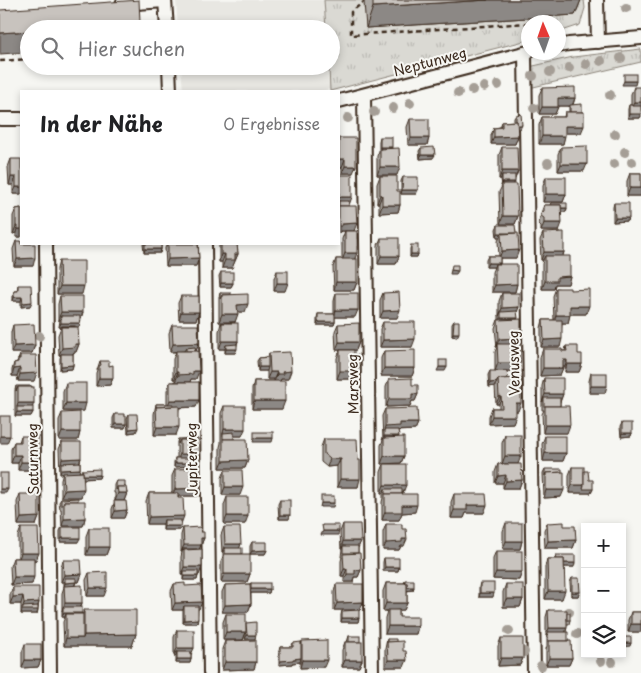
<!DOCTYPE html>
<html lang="de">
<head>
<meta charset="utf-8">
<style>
  :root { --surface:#fff; --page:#f2f2f2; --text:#202124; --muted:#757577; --line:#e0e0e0 }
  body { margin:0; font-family:"Playpen Sans",sans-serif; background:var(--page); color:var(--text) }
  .controls { position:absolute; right:15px; bottom:15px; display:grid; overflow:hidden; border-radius:0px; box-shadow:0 2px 8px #0003 }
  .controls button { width:45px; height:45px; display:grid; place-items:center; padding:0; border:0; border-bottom:1px solid var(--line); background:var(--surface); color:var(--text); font:25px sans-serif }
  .compass { position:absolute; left:521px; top:15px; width:45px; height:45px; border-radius:50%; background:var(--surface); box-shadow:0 2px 8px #0003; rotate:358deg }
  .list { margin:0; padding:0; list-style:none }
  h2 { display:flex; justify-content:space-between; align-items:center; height:65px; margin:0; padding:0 20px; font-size:21px }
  h2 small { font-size:16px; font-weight:400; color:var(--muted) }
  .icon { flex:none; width:28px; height:28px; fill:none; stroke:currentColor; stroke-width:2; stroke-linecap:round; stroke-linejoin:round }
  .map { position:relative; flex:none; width:641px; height:673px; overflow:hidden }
  .search { position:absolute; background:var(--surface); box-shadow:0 2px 8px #0003; left:20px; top:20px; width:320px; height:55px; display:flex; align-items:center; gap:12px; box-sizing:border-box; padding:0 18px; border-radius:28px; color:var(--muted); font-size:19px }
  .panel { position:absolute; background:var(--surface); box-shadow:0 2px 8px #0003; left:20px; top:90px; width:320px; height:155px; border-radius:0px }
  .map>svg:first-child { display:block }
  .built { fill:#e8e7e2 }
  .grass { fill:url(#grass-tufts); stroke:#8a8278 }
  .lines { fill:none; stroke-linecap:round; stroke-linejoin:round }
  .minor-casing { stroke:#3b2a1e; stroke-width:16 }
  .path { stroke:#3b2a1e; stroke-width:2.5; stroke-dasharray:5 4; stroke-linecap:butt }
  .minor { stroke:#f6f6f2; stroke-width:12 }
  .tree { fill:#a59e96 }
  .wall { fill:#aca8a3; stroke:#3b2a1e }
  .shaded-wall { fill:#8c8885; stroke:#3b2a1e }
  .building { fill:#c8c3be; stroke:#3b2a1e }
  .labels { text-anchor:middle; stroke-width:4; stroke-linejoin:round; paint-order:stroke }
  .street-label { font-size:14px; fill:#3b2a1e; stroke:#f6f6f2 }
</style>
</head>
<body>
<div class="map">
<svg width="641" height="673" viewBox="0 0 641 673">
  <defs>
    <pattern id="grass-tufts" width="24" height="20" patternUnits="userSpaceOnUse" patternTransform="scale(1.25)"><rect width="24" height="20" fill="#dad9d3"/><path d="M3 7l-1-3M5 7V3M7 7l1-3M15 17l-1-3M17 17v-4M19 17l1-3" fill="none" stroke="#bcbab5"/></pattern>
  </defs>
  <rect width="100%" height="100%" fill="#f6f6f2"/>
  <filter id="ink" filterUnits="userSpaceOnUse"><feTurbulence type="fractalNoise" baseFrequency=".02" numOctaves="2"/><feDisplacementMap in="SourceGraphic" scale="10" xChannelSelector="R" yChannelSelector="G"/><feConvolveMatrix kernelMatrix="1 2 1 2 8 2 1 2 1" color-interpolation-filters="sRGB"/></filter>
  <g filter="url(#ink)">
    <g class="built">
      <polygon points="176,0 324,0 326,29 178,29"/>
      <polygon points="181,66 329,66 330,89 322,91 183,91"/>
    </g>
    <g class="grass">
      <polygon points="324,0 584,0 585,8 580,25 559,32 558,22 528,22 528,40 330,91 329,66 331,66 331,29 326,29"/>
      <polygon points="641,49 641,62 529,88 529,67 573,57"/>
    </g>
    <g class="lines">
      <defs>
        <g id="minor">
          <polyline points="165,0 167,29"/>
          <polyline points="597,0 598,42"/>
          <polyline points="122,4 165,1"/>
          <polyline points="558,46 569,44 641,38"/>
          <polyline points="525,53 534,673"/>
          <polyline points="169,66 170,91"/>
          <polyline points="364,95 372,673"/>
          <polyline points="339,101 528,52"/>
          <polyline points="0,119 21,119"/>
          <polyline points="46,244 50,673"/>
          <polyline points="205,244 210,673"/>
        </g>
      </defs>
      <use href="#minor" class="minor-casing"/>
      <g class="path">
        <polyline points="366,0 351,12 351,35 528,23"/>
        <polyline points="531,22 555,21 555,22"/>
        <polyline points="0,61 29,59"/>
      </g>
      <use href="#minor" class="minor"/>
    </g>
    <g class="tree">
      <circle cx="626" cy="8" r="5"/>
      <circle cx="621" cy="58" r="5"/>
      <circle cx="601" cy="61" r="5"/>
      <circle cx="586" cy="64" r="5"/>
      <circle cx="569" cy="68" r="5"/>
      <circle cx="550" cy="72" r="5"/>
      <circle cx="533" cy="76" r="5"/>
      <circle cx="498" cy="85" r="5"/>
      <circle cx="484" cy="87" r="5"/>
      <circle cx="472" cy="90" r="5"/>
      <circle cx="458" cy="93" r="5"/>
      <circle cx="610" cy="95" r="5"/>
      <circle cx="410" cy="103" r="5"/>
      <circle cx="393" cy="108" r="5"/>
      <circle cx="534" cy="108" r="5"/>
      <circle cx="374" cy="112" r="5"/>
      <circle cx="348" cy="118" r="5"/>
      <circle cx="615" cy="134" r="5"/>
      <circle cx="625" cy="152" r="5"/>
      <circle cx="632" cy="162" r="5"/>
      <circle cx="548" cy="163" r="5"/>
      <circle cx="614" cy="164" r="5"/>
      <circle cx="39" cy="336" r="5"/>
      <circle cx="569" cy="612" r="5"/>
      <circle cx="509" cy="631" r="5"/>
      <circle cx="577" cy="634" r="5"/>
      <circle cx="524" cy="652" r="5"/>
      <circle cx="601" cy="661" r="5"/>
      <circle cx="612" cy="662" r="5"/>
      <circle cx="541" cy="666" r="5"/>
    </g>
    <g class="wall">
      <polygon points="365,0 581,0 575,15 366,28 364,2"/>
      <polygon points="634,87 640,117 640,118 628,118 628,109 629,105 631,105 631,94"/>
      <polygon points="542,88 575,98 573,105 581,133 565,133 563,144 539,144 539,125 542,117 564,117 565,112 569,112 569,106 558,106 555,114 539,114 539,95"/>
      <polygon points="516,115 520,129 517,129 518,136 515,144 491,144 491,135 494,128 500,127 502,122 514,121 514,118"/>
      <polygon points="410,119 429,138 427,145 408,145 407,127"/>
      <polygon points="380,137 391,148 397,175 377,175 377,156 379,151 379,141"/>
      <polygon points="339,138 353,173 342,173 342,167 339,167"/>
      <polygon points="502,147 518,171 515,179 514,184 518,216 515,224 500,224 499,192 502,186 501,179 499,179 499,155"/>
      <polygon points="561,147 584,171 558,171 558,154"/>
      <polygon points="421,148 433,158 420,159 419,151"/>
      <polygon points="11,159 21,194 13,194 13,185 9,185 8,167"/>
      <polygon points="630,173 641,173 641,196 627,196 627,181"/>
      <polygon points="380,176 397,191 400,205 398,212 379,213 379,203 377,203 377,184"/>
      <polygon points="403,177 416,194 401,194 401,181"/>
      <polygon points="546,177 566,194 563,202 543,202 543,185"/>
      <polygon points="551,203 567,208 566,212 561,212 559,231 541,231 541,226 539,224 541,213 544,205 550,205"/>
      <polygon points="614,203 629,218 628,221 613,222 613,207"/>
      <polygon points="349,205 354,231 355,259 357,282 354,290 334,290 333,267 336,259 342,259 342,239 345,231 340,231 340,233"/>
      <polygon points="21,208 21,237 16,237 16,233 13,234 13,216 16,209"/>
      <polygon points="498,225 516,258 500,258 500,264 517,284 515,292 492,292 492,272 494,267 486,267 486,260 488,256 499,256 498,241 500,237 497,237 496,229"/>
      <polygon points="543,233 564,252 563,256 570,276 568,284 555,284 554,289 542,289 542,264 543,260 541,260 540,240"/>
      <polygon points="381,238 399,256 396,264 378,264 378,245"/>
      <polygon points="16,241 33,266 14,266 13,249"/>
      <polygon points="143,244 161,244 161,249 160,253 144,253"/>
      <polygon points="167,244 168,244 196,266 166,266 165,248"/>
      <polygon points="219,244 237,244 238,254 232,268 222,268 222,262 219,262"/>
      <polygon points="411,245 418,254 417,257 410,257 410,249"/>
      <polygon points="59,261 82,294 57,294 57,269"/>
      <polygon points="277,271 285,291 274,291 274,278"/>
      <polygon points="221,272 233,283 231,287 220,287 219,276"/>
      <polygon points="18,285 30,306 21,307 21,301 13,301 13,295 14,291 17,291"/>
      <polygon points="556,288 570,290 586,314 570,314 568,323 562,323 560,347 541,347 541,328 543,320 554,320 553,296"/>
      <polygon points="220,293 231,295 245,312 238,312 235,322 219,322 219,297"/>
      <polygon points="336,293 355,317 335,317 335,322 334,325 317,325 317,318 318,314 334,314 334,301"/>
      <polygon points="383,293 397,318 380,318 380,300"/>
      <polygon points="502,293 519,307 517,311 517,319 520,363 517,371 495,371 495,352 497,347 495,328 498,320 499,320 499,301"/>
      <polygon points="60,296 83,312 79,327 75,327 79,344 76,352 74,352 73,354 73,365 72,369 60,370 60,358 61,355 59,355 58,335 61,327 59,327 60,320 58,320 58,304"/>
      <polygon points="181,296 199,312 196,320 179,320 178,303"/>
      <polygon points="454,321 457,337 452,336 452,324"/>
      <polygon points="383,322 412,347 380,347 380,329"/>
      <polygon points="221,323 238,341 235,353 225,353 225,349 219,349 219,331"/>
      <polygon points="338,324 359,342 356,350 336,350 335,331"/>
      <polygon points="13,325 35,345 32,353 11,353 11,332"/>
      <polygon points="172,325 199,343 196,351 196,379 191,379 190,382 196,407 179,408 176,435 154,435 154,414 156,404 167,404 167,390 170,382 175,382 175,379 173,379 173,359 176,352 170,352 169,333"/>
      <polygon points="566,346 578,354 582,364 579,372 565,372 565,367 563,367 560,375 540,376 540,357 543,349 565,351"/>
      <polygon points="340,350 354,355 359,365 354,379 337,379 337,358"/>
      <polygon points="384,351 415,368 412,376 381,376 381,358"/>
      <polygon points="269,353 288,379 281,379 280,381 282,409 252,409 252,389 254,381 274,381 274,379 267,379 267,371 258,371 257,361 259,358 268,357"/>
      <polygon points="20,355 34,381 18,381 17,376 12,376 12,370 14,363 17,362"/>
      <polygon points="100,361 109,366 113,378 110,385 96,386 96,373"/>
      <polygon points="490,371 508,379 518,411 516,411 513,423 489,424 489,416 492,408 499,408 499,404 496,404 495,386 489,387 488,375"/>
      <polygon points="591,373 605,393 589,393 589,381"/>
      <polygon points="544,378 563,394 560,402 560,406 567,433 543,433 542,414 544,410 542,410 542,386"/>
      <polygon points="389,379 412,385 418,394 415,401 412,401 410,406 386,407 386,387"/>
      <polygon points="66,383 84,411 63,411 63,391"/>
      <polygon points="16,386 33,412 31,416 15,416 15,390"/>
      <polygon points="224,406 242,436 234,436 234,439 248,460 245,468 220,468 220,447 221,443 221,413"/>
      <polygon points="385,409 418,423 415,430 398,431 398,438 404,456 401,463 381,464 381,445 383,440 382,416"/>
      <polygon points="62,413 80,432 78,440 59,440 59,420"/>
      <polygon points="115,414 124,416 126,424 125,428 113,428 113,418"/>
      <polygon points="129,414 136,432 128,433 127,418"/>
      <polygon points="622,423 632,433 631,436 621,437 620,427"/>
      <polygon points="505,435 518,464 522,480 519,488 503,488 503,483 495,483 495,472 498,464 502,464 502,443"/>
      <polygon points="21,436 35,470 18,470 18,463 11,463 11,449 14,442 19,442"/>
      <polygon points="545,436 566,453 563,461 543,461 542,444"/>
      <polygon points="178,439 198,460 196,466 174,467 174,462 175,458 177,458 177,442"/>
      <polygon points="324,439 358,460 358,487 337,487 337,466 327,467 321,462 321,447"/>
      <polygon points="62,442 81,458 80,462 80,469 79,472 81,472 82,470 100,475 99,478 83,479 81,497 61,497 61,480 63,473 60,474 59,449"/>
      <polygon points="384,464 403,493 402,493 402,494 415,512 402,513 399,520 382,520 382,502 383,498 383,493 381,493 381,472"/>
      <polygon points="572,467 584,471 593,489 591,493 569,493 569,475"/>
      <polygon points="175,469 198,496 178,496 181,523 181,526 180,530 163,530 163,524 147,524 146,501 149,493 172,493 172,476"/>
      <polygon points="545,469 561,497 544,498 543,473"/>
      <polygon points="225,470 240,495 222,495 222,478"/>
      <polygon points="116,481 125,487 127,493 124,501 127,510 124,518 112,518 112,509 115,501 115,493 114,493 114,485"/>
      <polygon points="20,494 39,517 36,525 18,525 17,502"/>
      <polygon points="454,494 484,513 466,513 464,518 451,518 451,502"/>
      <polygon points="227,497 245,524 224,524 224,505"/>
      <polygon points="61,499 78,501 85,518 83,526 62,526 61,509 60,509 59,502"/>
      <polygon points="280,500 289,519 279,519 278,504"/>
      <polygon points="506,523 522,541 520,549 503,549 503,531"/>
      <polygon points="547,523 564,526 576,540 573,548 545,548 544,530"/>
      <polygon points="343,524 361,541 358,548 358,553 361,570 358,577 354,577 353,582 344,582 344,576 341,576 341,561 342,557 341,557 342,549 341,549 340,532"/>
      <polygon points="386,524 404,546 401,546 399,550 383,550 383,532"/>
      <polygon points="62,527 78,542 60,542 60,531"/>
      <polygon points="224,527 241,544 239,548 250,574 247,582 221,582 221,562 223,556 223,552 222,552 221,535"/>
      <polygon points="21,528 36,560 34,561 32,584 11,585 10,566 13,558 18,558 18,536"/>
      <polygon points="89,528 109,547 106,555 86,555 86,536"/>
      <polygon points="183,528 201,532 204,538 199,549 199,575 198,575 197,580 183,580 183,575 181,575 181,557 182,552 181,552 181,535"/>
      <polygon points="252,542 267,550 265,554 250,554 250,546"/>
      <polygon points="496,551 522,572 519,580 493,579 493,558"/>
      <polygon points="556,555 574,567 564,567 562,599 545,599 545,567 547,559 555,559"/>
      <polygon points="384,558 399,567 398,571 383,571 383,562"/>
      <polygon points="63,560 82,574 79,582 76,582 75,585 82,603 81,607 81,614 83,614 84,610 136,634 132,646 64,646 63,622 65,617 62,617 62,593 64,587 64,582 61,582 61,567"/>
      <polygon points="89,573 104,596 87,596 86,580"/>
      <polygon points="572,578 580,592 578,596 571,596 570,582"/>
      <polygon points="405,580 414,587 413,590 407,591 407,603 404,610 399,610 399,617 418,626 416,634 385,634 385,618 387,611 383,611 383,591 386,583 404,583"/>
      <polygon points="251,583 270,589 269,593 251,593 251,604 248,612 222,612 222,592 225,585 250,584"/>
      <polygon points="480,583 493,597 479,597 479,587"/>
      <polygon points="174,584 185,586 199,609 198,609 197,623 183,623 183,610 172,610 171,591"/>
      <polygon points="336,584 363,602 360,610 334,610 334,592"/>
      <polygon points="506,584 523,599 520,607 503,607 503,592"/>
      <polygon points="13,587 39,602 37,614 21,614 21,604 10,604 10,595"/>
      <polygon points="548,610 567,613 570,620 569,624 567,624 566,632 572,658 569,665 546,665 546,649 547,646 547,636 546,636 546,617"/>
      <polygon points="342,611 359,618 358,622 341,622 341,615"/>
      <polygon points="631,612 641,612 641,632 628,632 628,620"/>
      <polygon points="226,614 246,623 255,639 245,639 245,634 243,640 223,640 223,622"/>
      <polygon points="177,630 191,655 191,659 190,663 176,663 176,656 174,656 174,637"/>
      <polygon points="349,636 360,642 362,660 359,667 342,667 342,650 345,642 347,642"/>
      <polygon points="501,638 523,658 520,665 498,666 498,646"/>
      <polygon points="387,639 396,642 404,667 385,667 385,649"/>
      <polygon points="225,641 256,662 254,669 222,670 222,649"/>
      <polygon points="302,641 324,667 300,668 300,662 292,663 292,664 279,665 279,651 280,647 291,647 293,643 301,645"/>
      <polygon points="25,644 41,660 38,667 22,668 22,652"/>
    </g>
    <g class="shaded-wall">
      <polygon points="488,0 581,0 575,15 366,28 373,7"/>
      <polygon points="140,23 138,29 65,29"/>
      <polygon points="29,31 29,52 0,54 0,33"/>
      <polygon points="624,81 636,81 635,85 622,85"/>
      <polygon points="558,98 575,98 572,106 555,106"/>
      <polygon points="634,102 641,102 641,110 631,110"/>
      <polygon points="542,107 558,107 555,114 539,114"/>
      <polygon points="641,113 641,117 640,117 640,118 628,118 629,114"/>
      <polygon points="516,125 522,125 520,129 514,129"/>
      <polygon points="565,126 584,126 581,133 563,133"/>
      <polygon points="518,136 515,144 491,144 494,137"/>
      <polygon points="542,136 565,136 563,144 539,144"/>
      <polygon points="411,138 429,138 427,145 408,145"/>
      <polygon points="380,147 392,147 390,151 380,149"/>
      <polygon points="421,155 435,155 433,158 420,159"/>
      <polygon points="339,159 345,159 342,167 339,167"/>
      <polygon points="561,164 587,164 584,171 558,171"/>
      <polygon points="345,166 356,166 353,173 342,173"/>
      <polygon points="380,167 400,167 397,175 377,175"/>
      <polygon points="502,171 518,171 515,179 502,175 501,179 499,179"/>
      <polygon points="11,177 16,177 13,185 9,185"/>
      <polygon points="502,182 515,182 513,185 502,184 501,186"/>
      <polygon points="16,187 21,187 21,194 13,194"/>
      <polygon points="630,188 641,188 641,196 627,196"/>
      <polygon points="402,190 418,190 416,194 401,194"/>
      <polygon points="546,194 566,194 563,202 543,202"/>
      <polygon points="380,195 382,195 379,203 377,203"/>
      <polygon points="339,197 352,197 349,205 339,205"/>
      <polygon points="382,205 400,205 398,212 379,213"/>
      <polygon points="567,208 566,212 549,213 551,209"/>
      <polygon points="503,216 518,216 515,224 500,224"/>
      <polygon points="615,218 629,218 628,221 613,222"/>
      <polygon points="357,223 354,231 340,231 340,233 339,233 339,226 342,224"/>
      <polygon points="544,223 562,223 559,231 541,231"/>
      <polygon points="16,226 18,226 16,233 13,234"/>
      <polygon points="18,229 21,229 21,237 16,237"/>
      <polygon points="498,233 516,233 501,234 500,237 497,237"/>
      <polygon points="145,249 161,249 160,253 144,253"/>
      <polygon points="519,250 516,258 499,258 502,251"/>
      <polygon points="544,252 564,252 561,260 545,256 543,260 541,260"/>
      <polygon points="345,253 357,253 354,261 342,261"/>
      <polygon points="221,254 225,254 222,262 219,262"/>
      <polygon points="235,254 238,254 232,268 222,268 225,260"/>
      <polygon points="411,254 418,254 417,257 410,257"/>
      <polygon points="381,256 399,256 396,264 378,264"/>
      <polygon points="35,258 33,266 14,266 17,259"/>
      <polygon points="199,258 196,266 166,266 168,259"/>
      <polygon points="488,263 500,263 499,267 495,264 494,267 486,267"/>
      <polygon points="451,270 458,271 456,274 450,274"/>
      <polygon points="570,276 568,284 555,284 554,289 542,289 545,281 557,277"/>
      <polygon points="336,282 357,282 354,290 334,290"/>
      <polygon points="221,283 233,283 231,287 220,287"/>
      <polygon points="277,283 288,283 285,291 274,291"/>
      <polygon points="517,284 515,292 492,292 495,285"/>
      <polygon points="60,286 84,286 82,294 57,294"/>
      <polygon points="14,297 22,297 21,301 13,301"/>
      <polygon points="32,302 30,306 21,307 23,303"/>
      <polygon points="248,304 245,312 235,312 237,305"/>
      <polygon points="570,306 589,306 586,314 568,314"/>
      <polygon points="519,307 516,315 501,312 499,316 502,308"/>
      <polygon points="336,310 358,310 355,317 334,317"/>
      <polygon points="400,310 397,318 380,318 383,311"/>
      <polygon points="61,312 83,312 80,320 61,316 60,320 58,320"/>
      <polygon points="181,312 199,312 196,320 179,320"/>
      <polygon points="222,314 238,314 235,322 219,322"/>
      <polygon points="556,315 570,315 568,323 554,323"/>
      <polygon points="501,318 518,318 516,322 499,322"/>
      <polygon points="318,322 335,322 334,325 317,325"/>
      <polygon points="61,323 80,323 79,327 59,327"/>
      <polygon points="453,333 459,333 457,337 452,336"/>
      <polygon points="521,338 518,346 497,344 496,347 499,339"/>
      <polygon points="415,339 412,347 380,347 383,340"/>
      <polygon points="562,339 560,347 541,347 544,340"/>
      <polygon points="222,341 238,341 235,348 226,345 225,349 219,349"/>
      <polygon points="339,342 359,342 356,350 336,350"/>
      <polygon points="199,343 196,351 186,348 184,351 170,352 173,344"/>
      <polygon points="75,344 79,344 76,352 74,352 72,355 61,354 61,355 59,355 62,348"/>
      <polygon points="35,345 32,353 11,353 14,346"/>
      <polygon points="226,349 237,349 235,353 225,353"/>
      <polygon points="563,360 567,360 565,367 560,367"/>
      <polygon points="498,363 520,363 517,371 495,371"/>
      <polygon points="567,364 582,364 579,372 565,372"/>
      <polygon points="73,365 72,369 60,370 61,366"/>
      <polygon points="356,365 359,365 354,379 337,379 340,371"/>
      <polygon points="259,367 268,367 267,371 258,371"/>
      <polygon points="439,367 447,367 445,371 437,371"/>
      <polygon points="20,368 17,376 12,376 14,369"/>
      <polygon points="384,368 415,368 412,376 381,376"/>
      <polygon points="543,368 563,368 560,375 540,376"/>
      <polygon points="193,371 199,371 196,379 191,379 190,382 175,382 178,375"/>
      <polygon points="291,371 288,379 281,379 280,382 274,382 277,374 282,372"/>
      <polygon points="176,372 178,372 175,379 173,379"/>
      <polygon points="270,372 277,372 274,379 267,379"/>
      <polygon points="37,373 34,381 18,381 20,374"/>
      <polygon points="99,378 113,378 110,385 96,386"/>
      <polygon points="497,382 495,386 489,387 490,383"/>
      <polygon points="591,386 607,386 605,393 589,393"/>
      <polygon points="412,394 418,394 415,401 412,401 410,406 386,407 389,399"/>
      <polygon points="545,394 563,394 560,402 544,402 544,398 542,402"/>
      <polygon points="501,396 499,404 496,404 499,397"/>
      <polygon points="170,400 199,400 196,407 167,408"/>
      <polygon points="254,401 285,401 282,409 252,409"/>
      <polygon points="18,403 34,403 31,411 17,407"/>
      <polygon points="66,403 86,403 84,411 63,411"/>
      <polygon points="516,403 521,403 518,411 513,411"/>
      <polygon points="17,412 33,412 31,416 15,416"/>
      <polygon points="492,416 516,416 513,423 489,424"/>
      <polygon points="400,423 418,423 415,430 384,431 385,427"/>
      <polygon points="115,424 126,424 125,428 113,428"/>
      <polygon points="545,425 570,425 567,433 543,433"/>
      <polygon points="157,427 179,427 176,435 154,435"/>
      <polygon points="138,428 136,432 128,433 129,429"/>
      <polygon points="224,429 245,429 242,436 223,436 223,433"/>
      <polygon points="62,432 80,432 78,440 59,440"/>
      <polygon points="622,433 632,433 631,436 621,437"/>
      <polygon points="0,436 10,436 7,443 0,443"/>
      <polygon points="384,436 399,436 397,440 384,438 382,440"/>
      <polygon points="254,438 273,438 272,442 253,442"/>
      <polygon points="545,453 566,453 563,461 543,461"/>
      <polygon points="180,454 200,454 197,462 177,462"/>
      <polygon points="14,455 21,455 18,463 11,463"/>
      <polygon points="384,456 404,456 401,463 381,464"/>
      <polygon points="505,456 521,456 518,464 502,464"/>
      <polygon points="81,458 78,466 61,463 62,459"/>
      <polygon points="330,459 341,459 340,463 340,460 337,466 327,467"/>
      <polygon points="248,460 245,468 220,468 223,461"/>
      <polygon points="21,462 38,462 35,470 18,470"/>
      <polygon points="175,463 198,463 196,466 174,467"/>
      <polygon points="80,469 79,473 60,474 61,470"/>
      <polygon points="83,475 100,475 99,478 81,479"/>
      <polygon points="506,475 503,483 495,483 498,476"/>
      <polygon points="340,479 360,479 358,487 337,487"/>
      <polygon points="522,480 519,488 503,488 506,481"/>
      <polygon points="384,485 406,485 403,493 385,493 385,489 383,493 381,493"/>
      <polygon points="572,485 584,485 593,489 591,493 569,493"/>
      <polygon points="225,487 243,487 240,495 222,495"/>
      <polygon points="201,488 198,496 172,496 175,489"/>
      <polygon points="0,489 8,489 6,493 0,493"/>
      <polygon points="84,489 81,497 61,497 64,490"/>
      <polygon points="546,490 564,490 561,497 544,498"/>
      <polygon points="118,493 127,493 124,501 115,501"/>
      <polygon points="321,503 334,503 333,507 320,507"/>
      <polygon points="402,505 417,505 415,512 402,513 399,520 382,520 385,512"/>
      <polygon points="467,505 487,505 484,513 466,513 464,518 451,518 454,510"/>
      <polygon points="127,510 124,518 112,518 115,511"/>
      <polygon points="280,515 290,515 289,519 279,519"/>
      <polygon points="184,516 181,524 164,520 163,524 147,524 149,517"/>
      <polygon points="227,516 248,516 245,524 224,524"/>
      <polygon points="39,517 36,525 18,525 21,518"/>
      <polygon points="85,518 83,526 62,526 64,519"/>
      <polygon points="164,526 181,526 180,530 163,530"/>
      <polygon points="323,531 339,531 338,535 321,535"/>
      <polygon points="62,538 80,538 78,542 60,542"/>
      <polygon points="201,538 204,538 198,552 183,549 182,552 181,552 184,545"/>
      <polygon points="402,539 407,539 404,546 401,546 399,550 383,550 386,543"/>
      <polygon points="576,540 573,548 545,548 548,541"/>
      <polygon points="343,541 361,541 358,548 343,546 342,549 341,549"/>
      <polygon points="506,541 522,541 520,549 503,549"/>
      <polygon points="225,544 241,544 238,552 225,548 223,552 222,552"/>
      <polygon points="89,547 109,547 106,555 86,555"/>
      <polygon points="267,550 265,554 250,554 252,551"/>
      <polygon points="21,553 39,553 36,560 18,561"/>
      <polygon points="556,563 575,563 574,567 555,567"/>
      <polygon points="184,567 202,567 199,575 184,575 184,571 183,575 181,575"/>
      <polygon points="385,567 399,567 398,571 383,571"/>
      <polygon points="344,569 347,569 344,576 341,576"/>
      <polygon points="355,570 361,570 358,577 354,577 353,582 344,582 347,574"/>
      <polygon points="496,572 522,572 519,580 493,579"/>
      <polygon points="82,574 79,582 65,582 65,578 64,582 61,582 64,575"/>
      <polygon points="224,574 250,574 247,582 221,582"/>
      <polygon points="184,576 198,576 197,580 183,580"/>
      <polygon points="14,577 34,577 32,584 11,585"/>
      <polygon points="76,582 74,586 64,587 65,583"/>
      <polygon points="405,587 414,587 413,590 404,591"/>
      <polygon points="90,588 107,588 104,596 87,596"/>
      <polygon points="251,589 270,589 269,593 250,593"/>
      <polygon points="548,591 565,591 562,599 545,599"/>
      <polygon points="572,592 580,592 578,596 571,596"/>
      <polygon points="480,593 494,593 493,597 479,597"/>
      <polygon points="23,596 21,604 10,604 13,597"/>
      <polygon points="506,599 523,599 520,607 503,607"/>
      <polygon points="39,602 37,610 38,610 37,614 21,614 24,603"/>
      <polygon points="202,602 199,609 184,610 184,606 183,610 172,610 175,603"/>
      <polygon points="363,602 360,610 334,610 337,603"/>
      <polygon points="65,603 82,603 79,611 63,607 62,611"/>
      <polygon points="386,603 407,603 404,610 383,611"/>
      <polygon points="251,604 248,612 222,612 225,605"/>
      <polygon points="63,613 82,613 80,616 66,614 65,617 62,617"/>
      <polygon points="342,618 359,618 358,622 341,622"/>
      <polygon points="198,619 197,623 183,623 184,620"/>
      <polygon points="631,624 641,624 641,632 628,632"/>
      <polygon points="388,626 418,626 416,634 385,634"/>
      <polygon points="549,628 567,628 564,636 548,632 547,636 546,636"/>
      <polygon points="226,632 246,632 243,640 223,640"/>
      <polygon points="136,634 132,646 64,646 66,638 83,638 84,635"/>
      <polygon points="247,635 256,635 255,639 245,639"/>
      <polygon points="622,643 631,643 630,646 622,647"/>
      <polygon points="177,648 194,648 191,655 177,652 176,656 174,656"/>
      <polygon points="301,658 300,662 292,663 292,664 279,665 280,661"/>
      <polygon points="501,658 523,658 520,665 498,666"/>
      <polygon points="549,658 572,658 569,665 546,665"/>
      <polygon points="177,659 191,659 190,663 176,663"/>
      <polygon points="25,660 41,660 38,667 22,668"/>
      <polygon points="302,660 327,660 324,667 300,668"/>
      <polygon points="345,660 362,660 359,667 342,667"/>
      <polygon points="388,660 407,660 404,667 385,667"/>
      <polygon points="225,662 256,662 254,669 222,670"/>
    </g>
    <g class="building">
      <polygon points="139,0 140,23 65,29 29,29 29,31 0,33 0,10"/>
      <polygon points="373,0 488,0 373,7"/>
      <rect x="624" y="74" width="12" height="7"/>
      <polygon points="575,87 575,98 558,98 558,107 542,107 542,88"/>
      <rect x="634" y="87" width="7" height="15"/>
      <polygon points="582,104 582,112 570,112 570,105"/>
      <polygon points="629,105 632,105 632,106 641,106 641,114 629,114"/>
      <polygon points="565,112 584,112 584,126 565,126 565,136 542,136 542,117 565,117"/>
      <polygon points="521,114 522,125 517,125 517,121 516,121 516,115"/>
      <polygon points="410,119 429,119 429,138 411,138"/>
      <polygon points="517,121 518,136 494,137 494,128 502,127 502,122"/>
      <rect x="380" y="137" width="12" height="10"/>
      <polygon points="339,138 356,138 356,166 345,166 345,159 339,159"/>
      <polygon points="587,146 587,164 561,164 561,147"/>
      <polygon points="434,147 435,155 421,155 421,148"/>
      <polygon points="502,147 517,147 518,171 502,171"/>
      <polygon points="399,148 400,167 380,167 380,149"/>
      <polygon points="11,159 21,159 21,187 16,187 16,177 11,177"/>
      <rect x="630" y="173" width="11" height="15"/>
      <rect x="339" y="175" width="13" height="22"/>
      <rect x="502" y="175" width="13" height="7"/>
      <polygon points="380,176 397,176 397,191 400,191 400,205 382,205 382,195 380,195"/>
      <polygon points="403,177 418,177 418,190 402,190"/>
      <rect x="546" y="177" width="20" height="17"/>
      <polygon points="502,184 517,184 518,216 503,216"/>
      <rect x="339" y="201" width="10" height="5"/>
      <polygon points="551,203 567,203 567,208 561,208 561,205 551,205"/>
      <polygon points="614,203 629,203 629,218 615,218"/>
      <polygon points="544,205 561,205 562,223 544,223 544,218 541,216 541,213 544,211"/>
      <polygon points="339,206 356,206 357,223 342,224 342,226 339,226"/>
      <polygon points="21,208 21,229 18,229 18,226 16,226 16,209"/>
      <polygon points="498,225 515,225 516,233 498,233"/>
      <rect x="345" y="231" width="12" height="22"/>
      <polygon points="564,232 564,252 544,252 543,233"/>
      <polygon points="518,233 519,250 502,251 501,234"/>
      <rect x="381" y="238" width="18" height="18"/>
      <polygon points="16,241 21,241 21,244 35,244 35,258 17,259"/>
      <rect x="145" y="244" width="16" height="5"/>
      <polygon points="168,244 198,244 199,258 168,259"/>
      <polygon points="221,244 237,244 238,254 235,254 235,260 225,260 225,254 221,254"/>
      <rect x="411" y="245" width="7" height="9"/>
      <rect x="488" y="256" width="12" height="7"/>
      <polygon points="545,256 570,256 570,276 557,277 557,281 545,281"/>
      <rect x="336" y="259" width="21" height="23"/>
      <polygon points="59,261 84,261 84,286 60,286"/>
      <polygon points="495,264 517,264 517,284 495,285"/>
      <polygon points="452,265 458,265 458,271 451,270"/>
      <rect x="277" y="271" width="11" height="12"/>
      <rect x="221" y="272" width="12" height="11"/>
      <polygon points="18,285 31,285 32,302 23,303 22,297 14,297 14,291 18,291"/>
      <polygon points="556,288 570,288 570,290 589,289 589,306 570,306 570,315 556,315"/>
      <polygon points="399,292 400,310 383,311 383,293"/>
      <polygon points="220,293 231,293 231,295 222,295 220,299"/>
      <rect x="336" y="293" width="22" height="17"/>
      <polygon points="502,293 519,293 519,307 502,308"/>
      <polygon points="248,294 248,304 237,305 238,314 222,314 222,295"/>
      <polygon points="60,296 83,296 83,312 61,312"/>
      <rect x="181" y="296" width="18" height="16"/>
      <polygon points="517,311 518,318 501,318 501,312"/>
      <rect x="318" y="314" width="17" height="8"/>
      <rect x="61" y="316" width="19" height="7"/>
      <polygon points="521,319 521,338 499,339 498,320"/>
      <polygon points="543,320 562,320 562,339 544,340"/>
      <polygon points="454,321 459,321 459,333 453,333"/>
      <polygon points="235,322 235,323 221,324 221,323"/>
      <polygon points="383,322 415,322 415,339 383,340"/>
      <rect x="222" y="323" width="16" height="18"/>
      <polygon points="359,323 359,342 339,342 338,324"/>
      <polygon points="34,324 35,345 14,346 13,325"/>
      <polygon points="172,325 198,325 199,343 173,344"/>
      <rect x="62" y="326" width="13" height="1"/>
      <polygon points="61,327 78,327 79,344 75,344 75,347 62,348"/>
      <polygon points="237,344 237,349 226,349 226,345"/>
      <polygon points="497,344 520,344 520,363 498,363"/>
      <polygon points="566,346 578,346 578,354 582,354 582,364 567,364 567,360 563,360 563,368 543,368 543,349 562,349 562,351 567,351"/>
      <polygon points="195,347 196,351 186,351 186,348"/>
      <polygon points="340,350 354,350 354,355 358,355 359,365 356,365 356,371 340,371"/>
      <polygon points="415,350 415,368 384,368 384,351"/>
      <polygon points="176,351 198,351 199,371 193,371 193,374 178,375 178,372 176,372"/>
      <polygon points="290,352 291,371 282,372 283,374 277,374 277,372 270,372 269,353"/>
      <polygon points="61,354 73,354 73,365 61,366"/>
      <polygon points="20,355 36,355 37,373 20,374 20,368 14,369 14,363 18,362 18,359 20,359"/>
      <polygon points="268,357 268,367 259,367 259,358"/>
      <rect x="439" y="360" width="8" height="7"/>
      <polygon points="100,361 109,361 109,366 113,365 113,378 99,378 99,366 101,365"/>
      <polygon points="490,371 507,371 508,379 498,379 497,382 490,383"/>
      <rect x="591" y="373" width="16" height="13"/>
      <polygon points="412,378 412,385 418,385 418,394 412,394 412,399 389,399 389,379"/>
      <polygon points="521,378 521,403 516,403 516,416 492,416 492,408 502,408 501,396 499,397 498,379"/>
      <polygon points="544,378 563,378 563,394 545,394"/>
      <rect x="254" y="381" width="31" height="20"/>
      <rect x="170" y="382" width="29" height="18"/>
      <rect x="66" y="383" width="20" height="20"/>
      <polygon points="16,386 32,386 32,387 18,387 16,391"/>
      <rect x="18" y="387" width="16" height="16"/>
      <rect x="544" y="398" width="16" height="8"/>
      <polygon points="156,404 173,404 173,406 156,407 156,408"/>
      <polygon points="179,406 179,427 157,427 156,407"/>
      <rect x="224" y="406" width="21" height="23"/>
      <polygon points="545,406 569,406 570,425 545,425"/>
      <rect x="17" y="407" width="16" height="5"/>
      <polygon points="417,408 418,423 400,423 400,426 385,427 385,409"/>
      <polygon points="80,412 80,432 62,432 62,413"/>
      <polygon points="115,414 124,414 124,416 126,416 126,424 115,424"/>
      <polygon points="129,414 137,414 138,428 129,429"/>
      <rect x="0" y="416" width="10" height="20"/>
      <rect x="622" y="423" width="10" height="10"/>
      <polygon points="384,430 398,430 399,436 384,436"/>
      <polygon points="234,432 234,439 223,439 223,433"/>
      <rect x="254" y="432" width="19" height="6"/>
      <rect x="505" y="435" width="16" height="21"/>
      <polygon points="21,436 38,436 38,462 21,462 21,455 14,455 14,442 21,442"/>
      <rect x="545" y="436" width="21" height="17"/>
      <polygon points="404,437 404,456 384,456 384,438"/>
      <polygon points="197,438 197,440 180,440 178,444 178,439"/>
      <polygon points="223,439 247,439 248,460 223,461"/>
      <polygon points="324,439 357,439 358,460 360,460 360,479 340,479 340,460 341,460 341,459 330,459 324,454"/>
      <rect x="180" y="440" width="20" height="14"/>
      <polygon points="62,442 81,442 81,458 62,459"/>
      <rect x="175" y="458" width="23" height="5"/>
      <polygon points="80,462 80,469 61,470 61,463"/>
      <rect x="384" y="464" width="22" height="21"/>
      <polygon points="498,464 521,464 522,480 506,481 506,475 498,476"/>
      <rect x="572" y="467" width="12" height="18"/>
      <polygon points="200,468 201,488 175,489 175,469"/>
      <polygon points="100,469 100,475 83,475 83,472 82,470"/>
      <polygon points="545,469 562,469 562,472 546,473 545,476"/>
      <polygon points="225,470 242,470 243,487 225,487"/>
      <polygon points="584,471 588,471 589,480 593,480 593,489 583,489 584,485"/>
      <polygon points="83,472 84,489 64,490 63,473"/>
      <polygon points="564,472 564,490 546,490 546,473"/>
      <rect x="0" y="473" width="8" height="16"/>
      <polygon points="116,481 125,481 125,487 117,487 117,489 116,490"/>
      <polygon points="117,487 126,487 127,493 118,493"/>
      <rect x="385" y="489" width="17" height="5"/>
      <polygon points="149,493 178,493 178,498 183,498 184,516 149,517"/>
      <polygon points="20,494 39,494 39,517 21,518"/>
      <polygon points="385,494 417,494 417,505 402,505 402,512 385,512"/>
      <polygon points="454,494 486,494 487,505 467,505 467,510 454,510"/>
      <rect x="321" y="496" width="13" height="7"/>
      <rect x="227" y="497" width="21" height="19"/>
      <polygon points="78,498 78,501 64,501 63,505 61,505 61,499"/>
      <rect x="280" y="500" width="10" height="15"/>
      <polygon points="64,501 85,501 85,518 64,519"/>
      <polygon points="114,501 126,501 127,510 115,511"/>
      <rect x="164" y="520" width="17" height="6"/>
      <polygon points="564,522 564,526 575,526 576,540 548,541 547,523"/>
      <rect x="506" y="523" width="16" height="18"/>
      <polygon points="343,524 360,524 361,541 343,541"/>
      <polygon points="386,524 402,524 402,529 406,529 407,539 402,539 402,542 386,543"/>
      <polygon points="322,525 339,525 339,531 323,531"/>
      <rect x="62" y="527" width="18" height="11"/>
      <polygon points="201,527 201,532 204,532 204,538 201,538 201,545 184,545 183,528"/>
      <polygon points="224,527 240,527 241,544 225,544"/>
      <polygon points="21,528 38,528 39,553 21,553"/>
      <rect x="89" y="528" width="20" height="19"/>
      <polygon points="252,542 267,542 267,550 252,551"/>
      <rect x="343" y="546" width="15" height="7"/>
      <rect x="225" y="548" width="17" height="6"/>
      <polygon points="183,549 197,549 197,550 184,550 183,551"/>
      <polygon points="202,549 202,567 184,567 184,550"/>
      <rect x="496" y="551" width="26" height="21"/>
      <polygon points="360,553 361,570 355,570 355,574 347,574 347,569 344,569 343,554"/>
      <rect x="224" y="554" width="26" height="20"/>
      <polygon points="556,555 575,555 575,563 564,563 564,559 556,559"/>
      <polygon points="13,558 34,558 34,577 14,577"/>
      <polygon points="384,558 399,558 399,567 385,567"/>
      <polygon points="547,559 564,559 565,591 548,591"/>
      <polygon points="63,560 81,560 82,574 64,575"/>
      <rect x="184" y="571" width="14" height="5"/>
      <polygon points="107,572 107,588 90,588 89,573"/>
      <polygon points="65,578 76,578 76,582 65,583"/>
      <polygon points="572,578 579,578 580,592 572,592"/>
      <polygon points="405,580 414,580 414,587 407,587 407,583 405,583"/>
      <polygon points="185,583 185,586 201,585 202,602 175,603 174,584"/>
      <rect x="251" y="583" width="19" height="6"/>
      <rect x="386" y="583" width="21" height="20"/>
      <rect x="480" y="583" width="14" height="10"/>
      <polygon points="250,584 251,604 225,605 225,585"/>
      <polygon points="336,584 363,584 363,602 337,603"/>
      <rect x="506" y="584" width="17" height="15"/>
      <polygon points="82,585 82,603 65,603 64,586"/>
      <polygon points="13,587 39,587 39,602 24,603 23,596 13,597"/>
      <polygon points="38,606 38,610 22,610 22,607"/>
      <polygon points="184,606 198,606 198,619 184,620"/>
      <rect x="63" y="607" width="19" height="6"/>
      <polygon points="84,610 136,610 136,634 84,635"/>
      <polygon points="359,610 359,618 342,618 342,611"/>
      <polygon points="388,610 399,610 399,617 418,617 418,626 388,626"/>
      <polygon points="548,610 567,610 567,628 549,628"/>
      <rect x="631" y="612" width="10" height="12"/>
      <rect x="567" y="613" width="3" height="7"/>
      <rect x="66" y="614" width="17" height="24"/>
      <rect x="226" y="614" width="20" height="18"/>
      <polygon points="256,622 256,635 247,635 246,623"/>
      <rect x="177" y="630" width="17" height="18"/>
      <polygon points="548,632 568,632 568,641 549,641 548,642"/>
      <rect x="349" y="636" width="11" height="6"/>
      <rect x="622" y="637" width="9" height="6"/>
      <rect x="501" y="638" width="22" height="20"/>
      <polygon points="387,639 396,639 396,642 387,642 387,643"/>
      <polygon points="256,640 256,662 225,662 225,641"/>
      <polygon points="327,640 327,660 302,660 302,641"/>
      <polygon points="403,641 403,651 406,651 407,660 388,660 387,642"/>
      <polygon points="549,641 571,641 572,658 549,658"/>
      <polygon points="301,642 301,658 293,659 293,660 280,661 280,647 293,647 293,643"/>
      <rect x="345" y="642" width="17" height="18"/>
      <rect x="25" y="644" width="16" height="16"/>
      <rect x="177" y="652" width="14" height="7"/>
    </g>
  </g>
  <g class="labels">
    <g class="street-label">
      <text transform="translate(430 62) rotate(-15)" y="5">Neptunweg</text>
      <text transform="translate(514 363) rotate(-91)" y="5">Venusweg</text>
      <text transform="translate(353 384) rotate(-91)" y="5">Marsweg</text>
      <text transform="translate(33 459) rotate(-91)" y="5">Saturnweg</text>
      <text transform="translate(192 459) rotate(-91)" y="5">Jupiterweg</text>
    </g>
  </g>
</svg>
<div class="controls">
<button>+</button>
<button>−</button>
<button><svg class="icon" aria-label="layers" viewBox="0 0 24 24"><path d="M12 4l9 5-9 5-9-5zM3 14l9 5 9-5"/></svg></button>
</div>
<svg class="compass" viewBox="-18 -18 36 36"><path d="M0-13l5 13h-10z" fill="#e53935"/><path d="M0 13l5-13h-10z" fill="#757577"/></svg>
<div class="search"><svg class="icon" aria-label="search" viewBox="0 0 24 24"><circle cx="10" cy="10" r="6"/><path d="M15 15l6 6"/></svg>Hier suchen</div>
<section class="panel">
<h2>In der Nähe<small>0 Ergebnisse</small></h2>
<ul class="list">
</ul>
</section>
</div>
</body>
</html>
